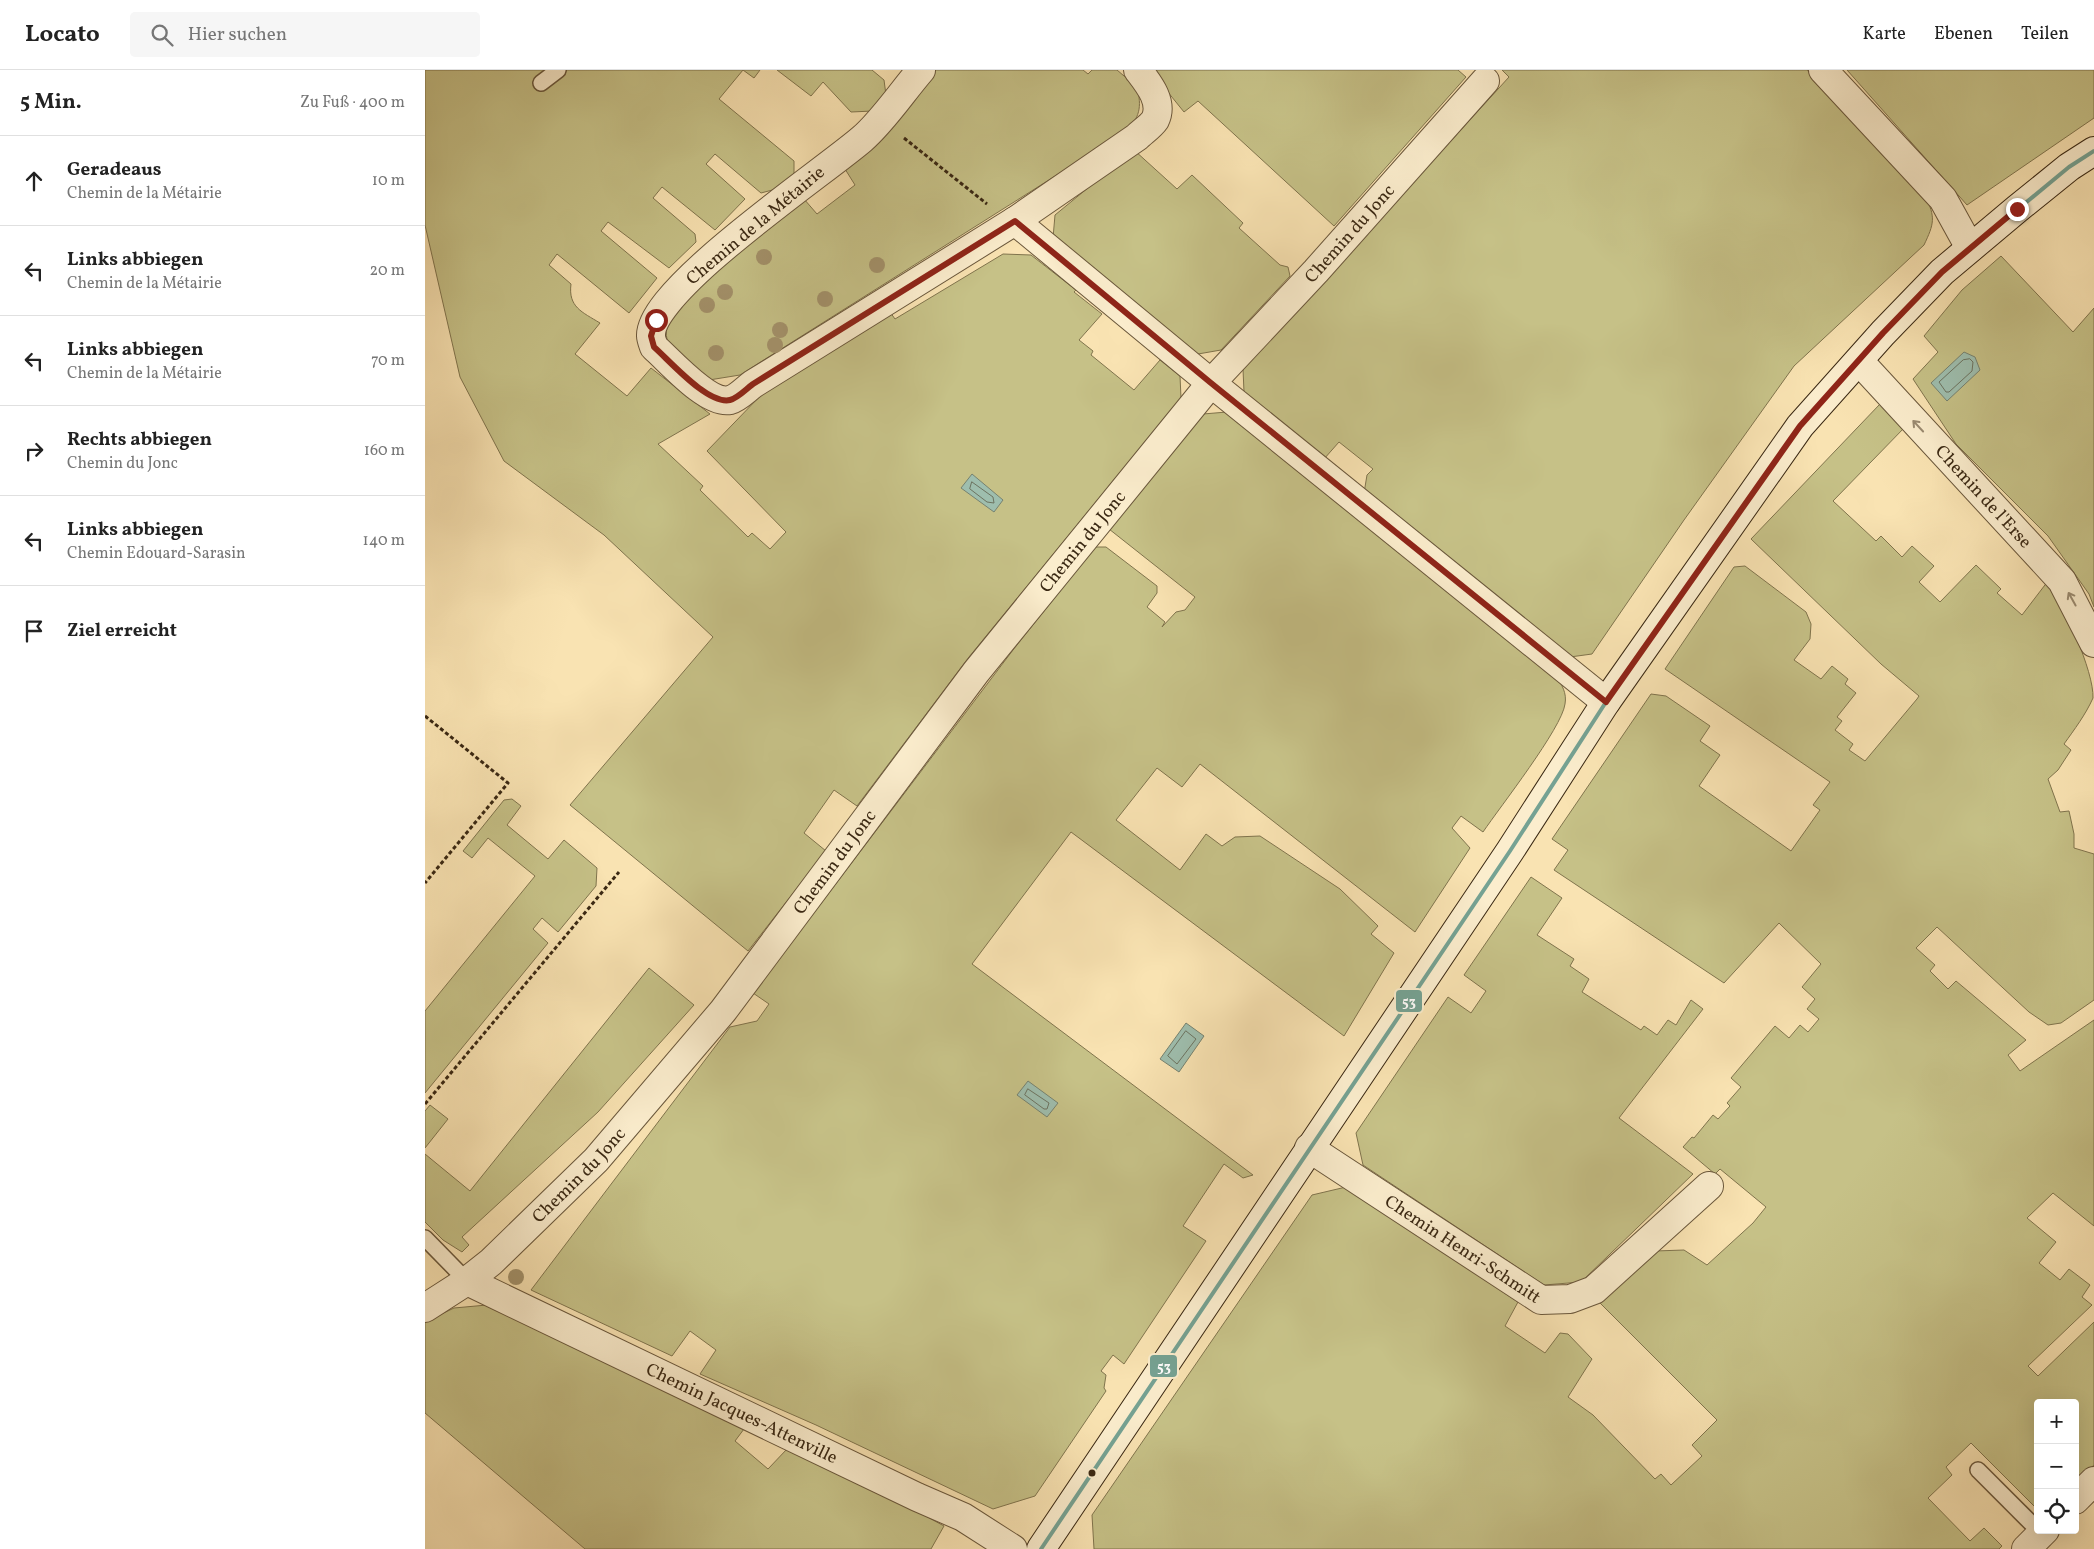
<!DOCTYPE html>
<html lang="de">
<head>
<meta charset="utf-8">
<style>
  :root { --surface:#fff; --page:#f6f6f6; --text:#222; --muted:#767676; --line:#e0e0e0 }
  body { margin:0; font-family:Vollkorn,serif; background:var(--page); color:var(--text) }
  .controls { position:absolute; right:15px; bottom:15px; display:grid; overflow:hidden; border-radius:5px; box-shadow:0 5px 20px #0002 }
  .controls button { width:45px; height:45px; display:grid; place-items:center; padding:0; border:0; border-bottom:1px solid var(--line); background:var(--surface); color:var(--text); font:25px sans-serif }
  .stop { position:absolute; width:15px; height:15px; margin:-11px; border:4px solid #8f2418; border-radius:50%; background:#fff }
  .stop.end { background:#8f2418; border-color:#fff; box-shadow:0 1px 5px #0008 }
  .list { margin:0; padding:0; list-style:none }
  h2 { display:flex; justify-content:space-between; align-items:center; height:65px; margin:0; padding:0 20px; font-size:21px }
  h2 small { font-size:16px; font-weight:400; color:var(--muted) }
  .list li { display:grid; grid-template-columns:32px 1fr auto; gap:15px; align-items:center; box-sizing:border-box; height:90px; padding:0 20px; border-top:1px solid var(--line) }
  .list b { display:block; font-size:19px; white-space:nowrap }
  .list p { margin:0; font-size:16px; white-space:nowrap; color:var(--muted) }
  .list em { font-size:16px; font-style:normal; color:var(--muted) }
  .icon { flex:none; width:28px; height:28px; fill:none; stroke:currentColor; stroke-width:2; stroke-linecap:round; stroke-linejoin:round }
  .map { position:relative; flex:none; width:1669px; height:1479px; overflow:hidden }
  header { display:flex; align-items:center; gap:30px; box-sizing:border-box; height:70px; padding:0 25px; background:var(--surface); border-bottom:1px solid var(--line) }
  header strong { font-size:24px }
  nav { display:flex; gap:28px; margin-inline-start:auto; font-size:18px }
  .search { width:350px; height:45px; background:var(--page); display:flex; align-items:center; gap:12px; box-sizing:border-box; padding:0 18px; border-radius:5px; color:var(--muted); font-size:19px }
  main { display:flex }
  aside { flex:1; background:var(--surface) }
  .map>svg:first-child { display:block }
  .green { fill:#c6c187; stroke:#80744d }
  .water { fill:#9ebeae; stroke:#768270 }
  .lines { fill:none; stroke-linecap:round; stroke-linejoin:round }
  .shore { stroke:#6c7360; stroke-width:1 }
  .lane-casing { stroke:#6a573b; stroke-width:18 }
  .street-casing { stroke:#6a573b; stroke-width:30 }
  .secondary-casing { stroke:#3a2813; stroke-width:30 }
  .path { stroke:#3a2813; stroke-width:3; stroke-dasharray:4 2.5; stroke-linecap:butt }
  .lane { stroke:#fbedcd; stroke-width:15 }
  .street { stroke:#fbedcd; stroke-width:28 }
  .secondary { stroke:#fbedcd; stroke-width:28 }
  .bus-1-casing { stroke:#fbedcd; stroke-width:8 }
  .bus-1 { stroke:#75a293; stroke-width:4 }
  .tree { fill:#a3916a }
  .oneway { stroke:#9a8a70 }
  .route { stroke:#8f2418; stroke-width:6 }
  .bus-dot { fill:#3a2813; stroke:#fbedcd; stroke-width:2 }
  .labels { text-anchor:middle; stroke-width:4; stroke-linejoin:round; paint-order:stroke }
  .street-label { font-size:18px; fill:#3a2813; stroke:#fbedcd }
  .line-badge { stroke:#fbedcd; stroke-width:2 }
  .badge-label { font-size:14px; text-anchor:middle; font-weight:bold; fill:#fff }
</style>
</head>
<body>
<header>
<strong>Locato</strong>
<div class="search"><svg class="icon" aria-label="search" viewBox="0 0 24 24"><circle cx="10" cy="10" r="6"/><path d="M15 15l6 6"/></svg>Hier suchen</div>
<nav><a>Karte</a><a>Ebenen</a><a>Teilen</a></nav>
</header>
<main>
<aside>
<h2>5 Min.<small>Zu Fuß · 400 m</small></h2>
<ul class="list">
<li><svg class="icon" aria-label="ahead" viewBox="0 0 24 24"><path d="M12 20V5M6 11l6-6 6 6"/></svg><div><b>Geradeaus</b><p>Chemin de la Métairie</p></div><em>10 m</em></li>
<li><svg class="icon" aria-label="left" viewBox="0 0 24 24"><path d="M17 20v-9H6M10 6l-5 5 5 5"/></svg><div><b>Links abbiegen</b><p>Chemin de la Métairie</p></div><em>20 m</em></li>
<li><svg class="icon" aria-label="left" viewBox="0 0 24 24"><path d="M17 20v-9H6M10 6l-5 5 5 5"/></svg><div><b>Links abbiegen</b><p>Chemin de la Métairie</p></div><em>70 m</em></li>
<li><svg class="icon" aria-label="right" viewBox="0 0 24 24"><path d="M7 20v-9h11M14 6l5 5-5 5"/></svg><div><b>Rechts abbiegen</b><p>Chemin du Jonc</p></div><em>160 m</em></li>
<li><svg class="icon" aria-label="left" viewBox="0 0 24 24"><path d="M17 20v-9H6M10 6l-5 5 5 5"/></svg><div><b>Links abbiegen</b><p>Chemin Edouard-Sarasin</p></div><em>140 m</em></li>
<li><svg class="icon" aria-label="arrive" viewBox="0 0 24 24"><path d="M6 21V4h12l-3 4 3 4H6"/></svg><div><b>Ziel erreicht</b></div></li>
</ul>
</aside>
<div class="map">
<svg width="1669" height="1479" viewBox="0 0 1669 1479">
  <rect width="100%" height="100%" fill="#f9e3b2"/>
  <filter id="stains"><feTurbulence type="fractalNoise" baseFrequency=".004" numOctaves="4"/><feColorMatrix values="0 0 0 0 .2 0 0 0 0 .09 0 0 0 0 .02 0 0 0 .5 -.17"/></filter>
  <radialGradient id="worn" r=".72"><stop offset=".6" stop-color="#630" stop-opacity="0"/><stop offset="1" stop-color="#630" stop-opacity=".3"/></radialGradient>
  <g class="green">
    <path d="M 0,0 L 335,0 L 329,8 L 318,0 L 294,29 L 369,91 L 369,108 L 355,118 L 336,123 L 290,84 L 281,94 L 320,129 L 290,160 L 237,117 L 228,128 L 270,164 L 271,172 L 244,198 L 183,152 L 176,161 L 232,208 L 204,243 L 132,184 L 124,195 L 146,214 C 143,237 157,242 175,253 L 150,284 L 202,326 L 226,298 L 285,344 L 233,374 L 278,416 L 275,420 L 323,467 L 327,463 L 345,479 L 361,462 L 282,381 L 336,325 L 410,275 L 465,242 L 470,249 L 578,184 L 606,185 L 651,220 L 649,222 L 677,244 L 654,270 L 668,281 L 666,285 L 709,320 L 735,290 L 755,306 L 756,328 L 544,587 L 432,736 L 409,720 L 379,763 L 401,781 L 323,881 L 145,735 L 288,567 L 179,465 L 79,391 L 35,307 L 0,155 Z"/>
    <polygon points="352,0 447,0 459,10 461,25 448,41 426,42 398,12 386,26"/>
    <path d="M 506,0 L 658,0 L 663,4 L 667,0 L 692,0 L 712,17 C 717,37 715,48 700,62 L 315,305 L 284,310 C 265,299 248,292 242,269 C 231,230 350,150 379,129 L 392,144 L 430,115 L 420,99 Z"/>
    <polygon points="725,0 1033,0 1041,7 909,156 773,31 759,42"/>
    <path d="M 1077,0 L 1382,0 L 1500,126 C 1511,147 1509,154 1499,175 L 1369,296 L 1259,450 L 1167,584 L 1145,587 L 939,423 L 942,405 L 948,399 L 914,372 L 899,389 L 819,322 L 818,299 L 1084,7 Z"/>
    <polygon points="1422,0 1669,0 1669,48 1542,135"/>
    <polygon points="709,80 752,119 767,105 818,153 814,158 855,195 863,197 865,206 796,280 773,284 628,168 630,145"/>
    <polygon points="1576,186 1648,262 1669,238 1669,537 1664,524 1623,466 1531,374 1488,309 1513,282 1499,266 1537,220"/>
    <path d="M 1455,334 L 1480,357 L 1408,431 L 1451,471 L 1456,466 L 1477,487 L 1487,476 L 1509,496 L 1494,512 L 1515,532 L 1551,495 L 1576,519 L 1572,523 L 1597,545 L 1623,511 C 1638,534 1669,601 1668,628 C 1661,644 1649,660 1639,674 L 1646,680 L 1633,700 L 1623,709 L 1635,742 L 1644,741 L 1649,764 L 1649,778 L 1669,784 L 1669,930 L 1636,953 L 1623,955 L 1604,942 L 1512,857 L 1491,878 L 1510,895 L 1505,901 L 1523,919 L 1531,911 L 1601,970 L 1583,985 L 1595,1001 L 1669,950 L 1669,1156 L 1628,1123 L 1602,1148 L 1631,1172 L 1614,1193 L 1635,1210 L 1644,1199 L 1665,1215 L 1657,1227 L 1667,1235 L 1603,1296 L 1613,1306 L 1669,1252 L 1669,1395 L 1650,1412 L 1650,1333 L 1613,1333 L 1613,1440 L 1546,1373 L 1521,1397 L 1527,1405 L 1503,1428 L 1545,1471 L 1559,1458 L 1577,1476 L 1574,1479 L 669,1479 L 667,1445 L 887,1125 L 921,1117 L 1093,1232 L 1080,1256 L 1120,1283 L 1135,1263 L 1143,1264 L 1167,1289 L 1143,1327 L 1168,1345 L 1230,1409 L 1236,1404 L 1246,1415 L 1277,1386 L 1267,1375 L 1292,1350 L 1175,1233 L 1230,1181 L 1259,1180 L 1282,1195 L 1328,1153 L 1341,1137 L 1295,1099 L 1290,1104 L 1258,1077 L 1267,1067 L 1269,1068 L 1288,1045 L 1293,1049 L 1305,1036 L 1302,1033 L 1316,1017 L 1306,1008 L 1350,956 L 1364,968 L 1375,955 L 1383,962 L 1394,949 L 1382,939 L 1390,929 L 1377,917 L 1396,894 L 1354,853 L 1299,913 L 1129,800 L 1143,780 L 1127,769 L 1226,624 L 1241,626 L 1285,656 L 1275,671 L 1295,685 L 1274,716 L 1366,781 L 1395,740 L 1388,735 L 1405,712 L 1240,599 L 1309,497 L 1320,496 L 1381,542 L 1386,554 L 1385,569 L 1369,590 L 1396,609 L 1407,596 L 1423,609 L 1420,614 L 1431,623 L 1412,647 L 1417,651 L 1410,660 L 1428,674 L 1424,680 L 1440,691 L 1492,629 L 1494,626 L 1456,594 L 1326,469 Z"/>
    <path d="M 802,342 L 1131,606 C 1137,615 1142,623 1140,634 C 1137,658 1075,737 1058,762 L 1036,746 L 1027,758 L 1045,778 L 990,862 L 775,694 L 757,717 L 732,698 L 691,750 L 755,800 L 781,764 L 797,776 L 810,767 L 835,766 L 915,819 L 953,856 L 946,864 L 969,883 L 919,966 L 646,762 L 547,894 L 828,1105 L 818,1108 L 799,1094 L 758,1156 L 781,1171 L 699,1294 L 688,1285 L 676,1301 L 681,1305 L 679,1318 L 681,1321 L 610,1426 L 568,1439 L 391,1355 L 275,1304 L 291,1280 L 265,1261 L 247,1286 L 106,1220 L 305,957 L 332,951 L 344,934 L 328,923 L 588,580 L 670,477 L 681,477 L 732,516 L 732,523 L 722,537 L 740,552 L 737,557 L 751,542 L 760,540 L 770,527 L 684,459 L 778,344 Z"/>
    <polygon points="87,729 96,736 82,755 123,789 139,770 172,798 171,816 133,862 117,848 108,859 123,873 0,1023 0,941 110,806 63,768 47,788 38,781 79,730"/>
    <polygon points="1106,807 1137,828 1112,865 1149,889 1145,896 1164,909 1157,922 1216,960 1219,956 1232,965 1243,950 1251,955 1266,930 1278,939 1194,1048 1268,1104 1156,1212 1119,1215 938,1095 931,1063 1023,927 1046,943 1061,921 1039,905"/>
    <polygon points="224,898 269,935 173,1042 37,1167 44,1175 37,1182 18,1170 0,1152 0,1084 45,1121"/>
    <polygon points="5,1035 23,1049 0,1078 0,1041"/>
    <polygon points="62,1235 319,1359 310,1371 343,1399 362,1379 486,1438 519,1456 506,1479 160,1479 0,1343 0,1252 29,1238"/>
  </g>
  <g class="water">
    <polygon points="1539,282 1550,287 1555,300 1522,331 1506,313"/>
    <polygon points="547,404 578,430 569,442 536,418"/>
    <polygon points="761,953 779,966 754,1002 735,989"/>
    <polygon points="603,1011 633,1033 622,1047 592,1025"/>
  </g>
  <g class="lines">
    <g class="shore">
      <polygon points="1545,289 1548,292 1547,301 1524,322 1521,322 1514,312 1538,290"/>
      <polygon points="547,412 568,427 569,433 562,432 545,419"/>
      <polygon points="761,961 771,969 752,994 743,986"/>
      <polygon points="603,1019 624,1033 622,1039 619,1039 600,1025"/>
    </g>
    <defs>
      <g id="lane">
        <polyline points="116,13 133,0"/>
        <polyline points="0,1168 42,1211"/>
        <polyline points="1553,1400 1613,1460"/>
      </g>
      <g id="street">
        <path d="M 496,0 C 477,22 458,51 437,69 C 399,102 224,220 226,266 C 226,269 228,274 229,277 C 245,291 283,335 305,330 C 313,328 321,319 328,314 L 590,151 L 712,67 C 717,62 726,56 730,50 C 739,32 723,13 713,0"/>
        <polyline points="1398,0 1518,129 1545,178"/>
        <polyline points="590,151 786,313 1181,632"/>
        <path id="s1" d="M 1434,291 L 1637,511 L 1669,573"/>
        <path id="s2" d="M 884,1078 L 1116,1230 L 1145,1229 L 1169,1220 L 1284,1116"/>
        <path id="s3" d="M 42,1211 L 492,1427 L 538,1447 L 588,1479"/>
        <path id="s4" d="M 0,1238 L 42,1211 L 66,1192 L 171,1090 L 298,941 L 551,602 L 786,313 L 891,201 L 1060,11"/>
        <polyline points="1650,1430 1669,1411"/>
        <polyline points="1601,1479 1620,1460"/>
      </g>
      <polyline id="secondary" points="616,1479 1085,781 1181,632 1375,356 1458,263 1517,202 1592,139 1644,97 1669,81"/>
    </defs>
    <use href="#lane" class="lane-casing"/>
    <use href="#street" class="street-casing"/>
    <use href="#secondary" class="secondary-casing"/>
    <g class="path">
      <polyline points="479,68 562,134"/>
      <polyline points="0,646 83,713 0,813"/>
      <polyline points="0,1034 194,802"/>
    </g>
    <use href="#lane" class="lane"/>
    <use href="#street" class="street"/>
    <use href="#secondary" class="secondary"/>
    <defs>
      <polyline id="bus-1" points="616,1479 1085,781 1181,632 1375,356 1458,263 1517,202 1644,97 1669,81"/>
    </defs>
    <use href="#bus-1" class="bus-1-casing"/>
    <use href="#bus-1" class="bus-1"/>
  </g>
  <g class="tree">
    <circle cx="339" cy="187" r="8"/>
    <circle cx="452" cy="195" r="8"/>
    <circle cx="300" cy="222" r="8"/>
    <circle cx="400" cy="229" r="8"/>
    <circle cx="282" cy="235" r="8"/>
    <circle cx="355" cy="260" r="8"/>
    <circle cx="350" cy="275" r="8"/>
    <circle cx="291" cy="283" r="8"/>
    <circle cx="91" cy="1207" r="8"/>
  </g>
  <defs><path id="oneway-shaft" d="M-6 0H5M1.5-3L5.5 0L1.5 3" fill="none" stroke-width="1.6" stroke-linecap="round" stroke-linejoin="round" transform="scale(1.25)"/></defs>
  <g class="oneway">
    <use href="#oneway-shaft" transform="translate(1493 356) rotate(-133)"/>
    <use href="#oneway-shaft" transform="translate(1647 529) rotate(-119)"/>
  </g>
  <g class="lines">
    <path class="route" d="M 231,250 L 226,266 L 229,277 C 245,291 283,335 305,330 C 313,328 321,319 328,314 L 590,151 L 786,313 L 1181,632 L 1375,356 L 1458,263 L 1517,202 L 1592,139"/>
  </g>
  <circle class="bus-dot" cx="667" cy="1403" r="4.5"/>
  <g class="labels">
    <g class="street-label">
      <text transform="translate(330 155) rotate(-40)" y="6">Chemin de la Métairie</text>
      <text dy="6" stroke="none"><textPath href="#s4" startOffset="1422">Chemin du Jonc</textPath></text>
      <text dy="6" stroke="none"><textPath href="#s1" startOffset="184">Chemin de l'Erse</textPath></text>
      <text dy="6" stroke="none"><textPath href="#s4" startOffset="1014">Chemin du Jonc</textPath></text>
      <text dy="6" stroke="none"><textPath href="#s4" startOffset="609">Chemin du Jonc</textPath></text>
      <text dy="6" stroke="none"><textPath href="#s4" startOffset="204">Chemin du Jonc</textPath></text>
      <text dy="6" stroke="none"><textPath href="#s2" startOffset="184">Chemin Henri-Schmitt</textPath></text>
      <text dy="6" stroke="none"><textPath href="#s3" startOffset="305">Chemin Jacques-Attenville</textPath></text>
    </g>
  </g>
  <g class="line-badge">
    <rect x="970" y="919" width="28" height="24" rx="5" fill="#75a293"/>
    <rect x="724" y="1284" width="29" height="24" rx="5" fill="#75a293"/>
  </g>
  <g class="badge-label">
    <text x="984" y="936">53</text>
    <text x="739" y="1301">53</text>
  </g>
  <rect width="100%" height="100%" filter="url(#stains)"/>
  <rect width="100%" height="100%" fill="url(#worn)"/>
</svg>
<div class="controls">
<button>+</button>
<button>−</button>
<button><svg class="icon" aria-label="locate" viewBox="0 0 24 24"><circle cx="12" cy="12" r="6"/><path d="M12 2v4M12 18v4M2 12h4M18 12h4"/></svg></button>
</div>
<div class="stop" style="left:231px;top:250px"></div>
<div class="stop end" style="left:1592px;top:139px"></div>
</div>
</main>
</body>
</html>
